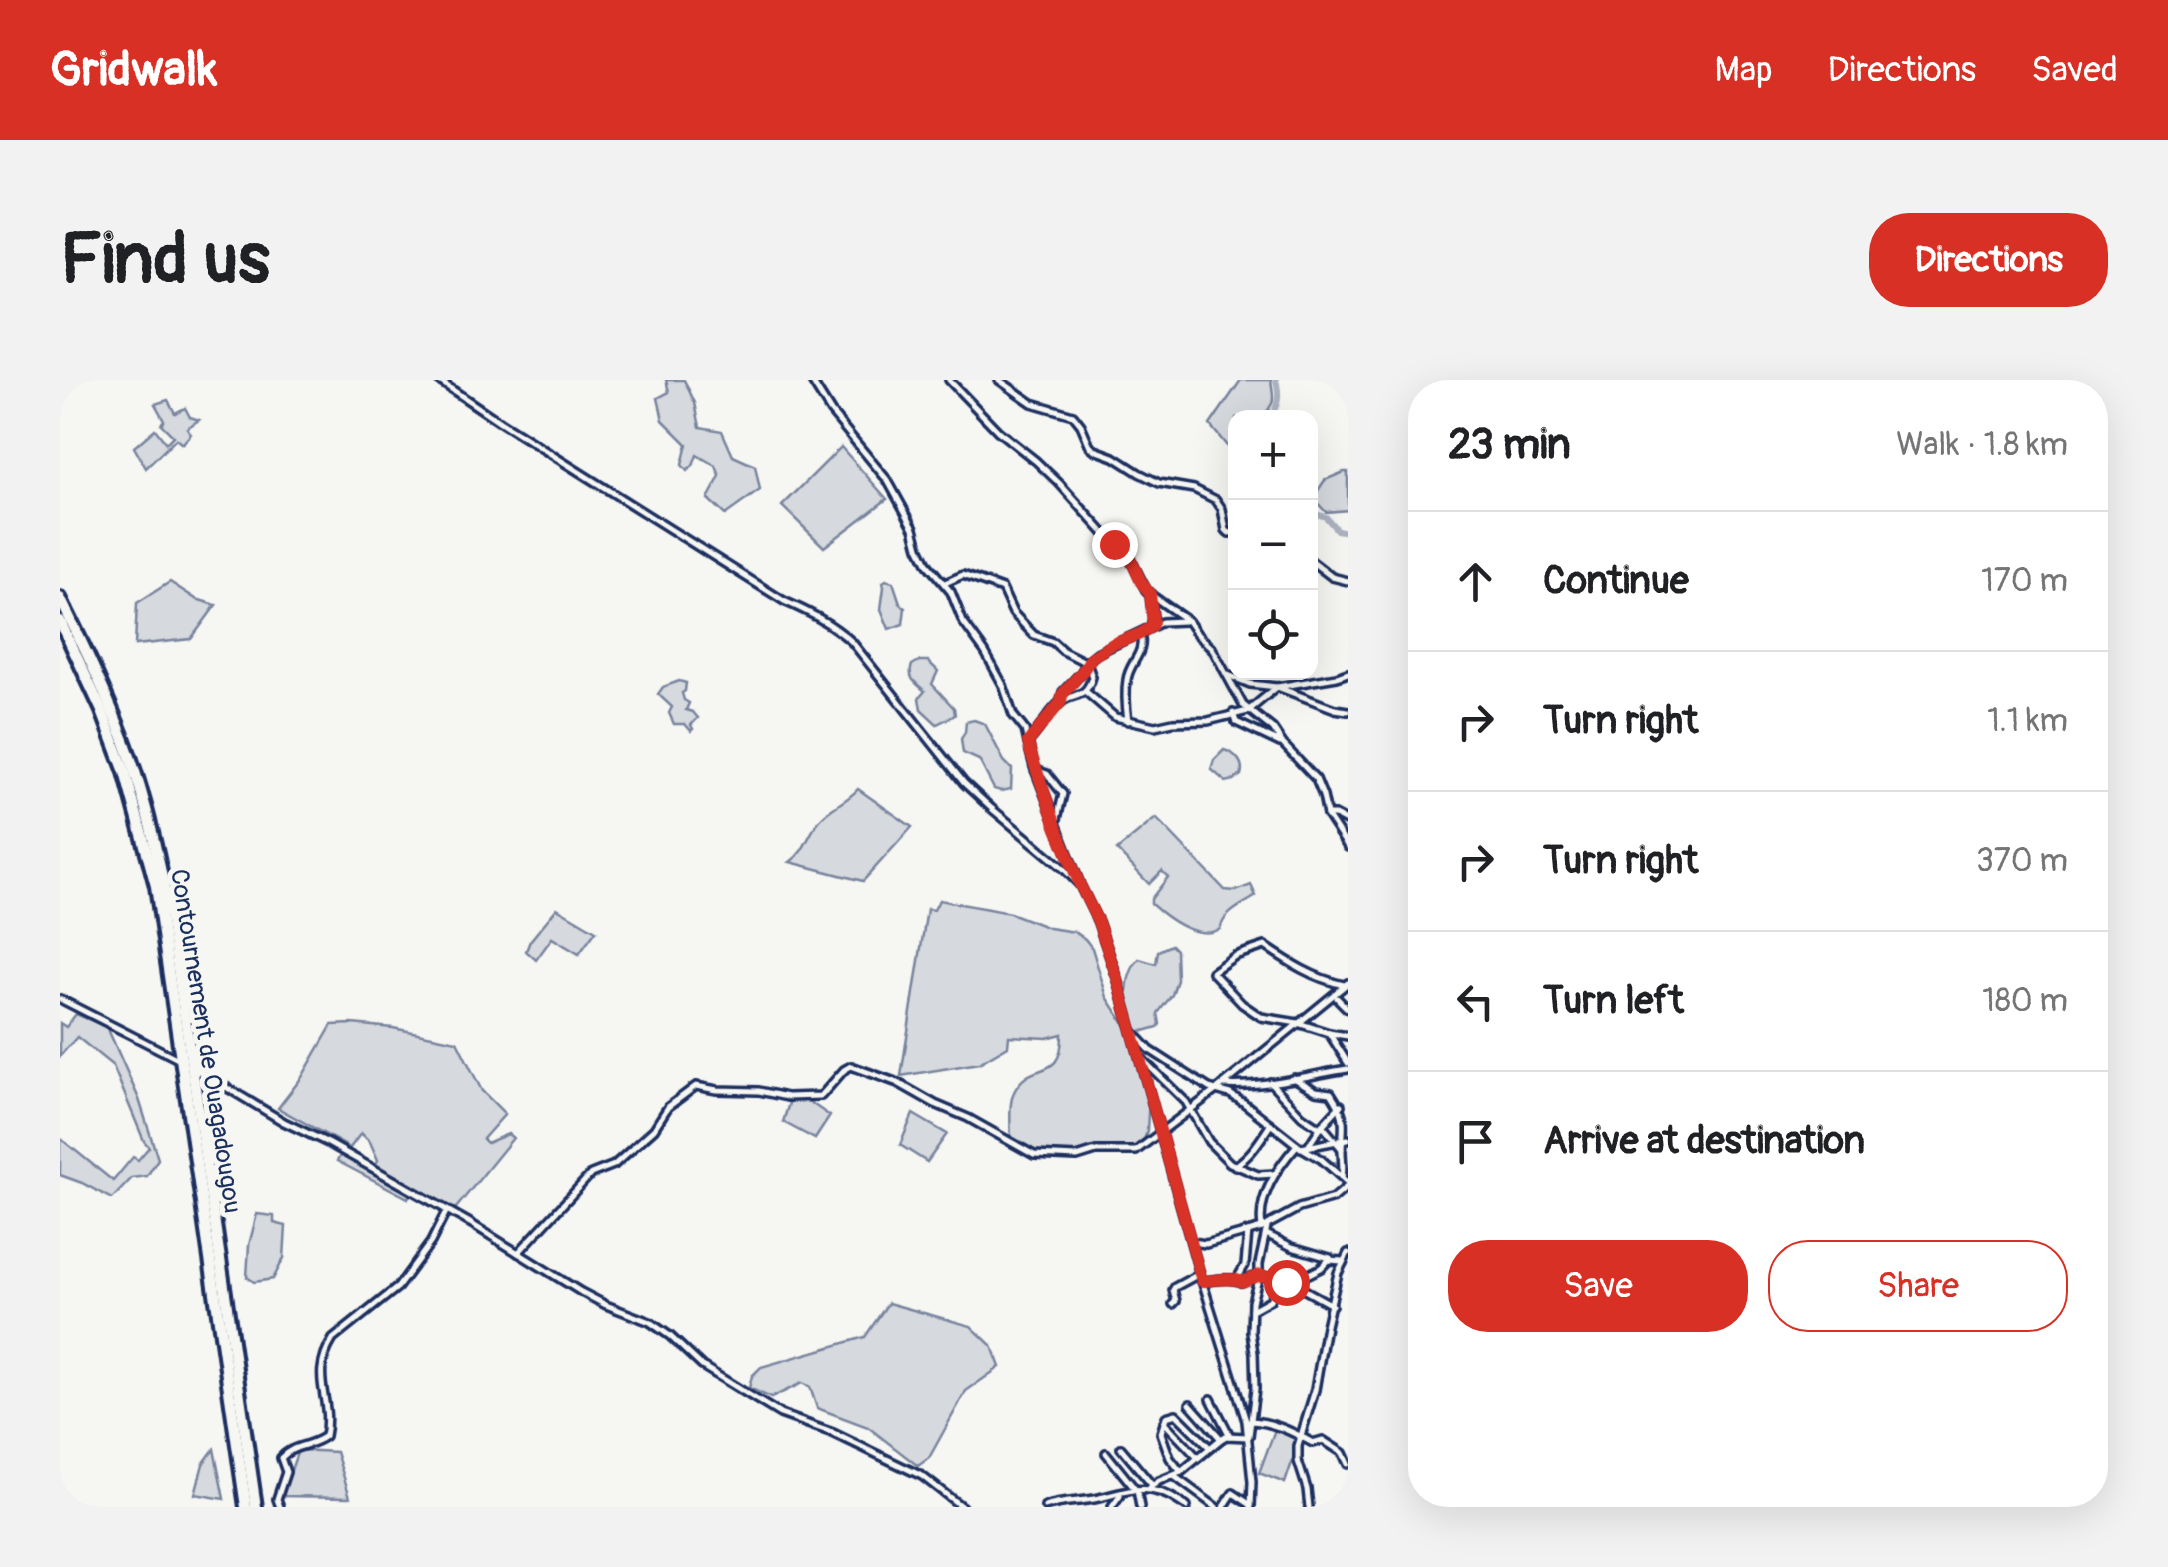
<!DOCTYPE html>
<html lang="en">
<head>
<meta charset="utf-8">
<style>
  :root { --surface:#fff; --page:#f2f2f2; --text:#202124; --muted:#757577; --line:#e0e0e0; --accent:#d93025 }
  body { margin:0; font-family:Pangolin,sans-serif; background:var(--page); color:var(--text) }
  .controls { position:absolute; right:30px; top:30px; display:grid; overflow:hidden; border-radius:20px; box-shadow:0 10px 40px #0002 }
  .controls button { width:90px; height:90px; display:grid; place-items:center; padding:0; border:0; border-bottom:2px solid var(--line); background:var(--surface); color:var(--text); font:50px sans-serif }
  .stop { position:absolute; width:30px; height:30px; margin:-22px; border:8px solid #d93025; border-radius:50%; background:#fff }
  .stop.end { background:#d93025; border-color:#fff; box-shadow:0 2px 10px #0008 }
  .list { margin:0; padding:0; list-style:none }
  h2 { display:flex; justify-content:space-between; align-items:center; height:130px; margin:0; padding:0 40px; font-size:42px }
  h2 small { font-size:32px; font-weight:400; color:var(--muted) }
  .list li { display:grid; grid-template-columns:65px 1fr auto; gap:30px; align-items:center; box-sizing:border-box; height:140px; padding:0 40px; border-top:2px solid var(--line) }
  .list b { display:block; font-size:38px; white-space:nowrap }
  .list em { font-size:32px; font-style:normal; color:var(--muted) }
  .actions { display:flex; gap:20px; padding:30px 40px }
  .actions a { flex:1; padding:22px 0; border:2px solid var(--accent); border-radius:40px; text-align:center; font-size:35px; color:var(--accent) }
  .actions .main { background:var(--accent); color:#fff }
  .icon { flex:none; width:55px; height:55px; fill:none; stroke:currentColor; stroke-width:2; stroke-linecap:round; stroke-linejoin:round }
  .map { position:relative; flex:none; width:1288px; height:1127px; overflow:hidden; border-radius:40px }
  header { display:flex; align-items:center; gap:60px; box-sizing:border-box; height:140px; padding:0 50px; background:var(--accent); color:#fff }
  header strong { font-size:48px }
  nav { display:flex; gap:55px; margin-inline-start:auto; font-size:35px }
  .intro { display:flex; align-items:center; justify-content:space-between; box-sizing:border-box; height:240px; padding:0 60px }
  h1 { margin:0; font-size:70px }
  .button { padding:25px 45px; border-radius:40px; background:var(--accent); color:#fff; font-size:35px; font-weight:700 }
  main { display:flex; gap:60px; padding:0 60px }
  aside { flex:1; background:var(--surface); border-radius:40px; box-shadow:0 10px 40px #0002 }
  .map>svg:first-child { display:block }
  .green { fill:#d6d9dd; stroke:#78849e; stroke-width:2.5 }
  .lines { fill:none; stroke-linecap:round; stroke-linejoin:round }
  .stream { stroke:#717e99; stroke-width:2.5 }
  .river { stroke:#abb2c0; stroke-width:6 }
  .minor-casing { stroke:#1b2f5e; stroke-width:12 }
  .highway-casing { stroke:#1b2f5e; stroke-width:18 }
  .minor { stroke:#f6f6f2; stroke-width:5 }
  .highway { stroke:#f6f6f2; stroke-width:10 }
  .route { stroke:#d93025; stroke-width:12 }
  .labels { text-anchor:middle; stroke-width:10; stroke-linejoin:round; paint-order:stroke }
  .street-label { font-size:25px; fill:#1b2f5e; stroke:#f6f6f2 }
</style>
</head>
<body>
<header>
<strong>Gridwalk</strong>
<nav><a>Map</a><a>Directions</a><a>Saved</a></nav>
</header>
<div class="intro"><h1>Find us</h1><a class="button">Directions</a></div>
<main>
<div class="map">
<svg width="1288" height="1127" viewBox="0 0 1288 1127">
  <rect width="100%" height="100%" fill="#f6f6f2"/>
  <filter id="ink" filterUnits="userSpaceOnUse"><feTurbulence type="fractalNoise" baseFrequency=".01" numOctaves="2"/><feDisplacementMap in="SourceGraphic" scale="20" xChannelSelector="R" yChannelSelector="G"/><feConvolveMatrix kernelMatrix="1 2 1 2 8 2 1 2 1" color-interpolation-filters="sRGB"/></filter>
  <g filter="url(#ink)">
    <g class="green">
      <polygon points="606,0 624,0 635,23 640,47 662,51 673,76 695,86 700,110 665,135 648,119 660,96 656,86 637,75 633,86 627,91 622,85 627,64 603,40 598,18 609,12"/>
      <path d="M 1181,0 L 1211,0 C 1214,20 1216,22 1202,37 L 1176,38 L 1175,76 L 1150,45 Z"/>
      <polygon points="108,20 115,33 125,28 130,37 139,40 127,48 131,54 122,64 116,59 86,88 74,67 95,49 106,63 113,56 101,44 104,40 95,24"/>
      <polygon points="781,67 827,119 764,167 722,126"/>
      <polygon points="1284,92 1288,92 1288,130 1266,132 1253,118 1265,100"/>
      <polygon points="826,200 833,202 840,223 845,228 843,244 829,249 821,229 824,207 823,202"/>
      <polygon points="110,202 136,219 156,225 131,259 75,265 77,223"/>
      <path d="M 859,281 L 868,281 L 878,291 L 872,304 L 894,328 L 895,335 L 877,344 L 861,329 L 859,318 L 865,311 C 856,303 847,299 852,285 Z"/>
      <polygon points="619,301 626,303 625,311 622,313 624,320 629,323 626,330 633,332 638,338 631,345 633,349 631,351 625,344 614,344 609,333 612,327 598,314 603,307"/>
      <polygon points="914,340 925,344 944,381 952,389 951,409 941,411 934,409 919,380 903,373 901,359 905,352 906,342"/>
      <path d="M 1164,370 C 1175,373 1185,383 1181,395 L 1174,400 L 1166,402 L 1151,389 L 1154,380 Z"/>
      <path d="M 798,409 L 852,447 L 803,501 L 730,482 C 745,472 748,455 759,441 C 768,428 787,422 798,409 Z"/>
      <path d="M 1096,438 L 1165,510 L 1176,511 L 1191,505 L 1196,516 C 1182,526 1165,531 1160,549 C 1137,561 1109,540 1091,524 L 1091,519 L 1108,497 L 1102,491 L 1089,504 L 1057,470 Z"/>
      <path d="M 879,520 L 950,533 L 989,548 L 1015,552 L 1025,559 L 1032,568 L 1047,617 L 1070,652 L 1089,717 L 1087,750 L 1083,765 L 1075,771 L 1036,770 L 1023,776 L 981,776 L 951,762 C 951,748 948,725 954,712 C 971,677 1002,705 1002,654 L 987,658 L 949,656 L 948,666 L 919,683 L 841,696 L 867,529 L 874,530 Z"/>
      <polygon points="497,528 536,551 519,574 492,558 476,580 466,571 470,561"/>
      <path d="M 1111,565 L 1116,570 L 1117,600 L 1112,615 L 1098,633 L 1100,644 L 1098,647 L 1080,652 C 1063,635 1063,596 1079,579 L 1096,584 L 1098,571 Z"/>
      <polygon points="16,634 47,647 79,719 98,779 87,796 72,798 52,819 22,803 0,795 0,758 53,801 73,777 78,780 89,767 84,761 53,686 17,657 0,676 0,643 6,647"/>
      <polygon points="292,644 333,648 397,661 422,711 445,734 423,759 427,763 448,754 453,758 392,833 351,811 348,818 277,781 283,771 314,788 318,780 310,762 301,753 290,768 218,728 242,697 272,645"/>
      <polygon points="744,718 770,736 755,759 723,742 730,720"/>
      <polygon points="853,734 887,754 867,782 840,765"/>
      <polygon points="197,834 214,836 214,843 226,846 224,878 213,899 194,902 187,897 189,865"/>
      <polygon points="828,923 911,946 932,966 940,987 906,1011 869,1078 858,1086 808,1047 757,1028 750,1007 742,1003 711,1018 689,1008 692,996 701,987 805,957"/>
      <polygon points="1217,1044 1242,1053 1225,1103 1199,1093"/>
      <polygon points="154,1069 164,1119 135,1114 143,1084"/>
      <polygon points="238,1070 276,1072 290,1117 222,1116"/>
    </g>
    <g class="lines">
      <g class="stream">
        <polyline points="1267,781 1288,785"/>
        <polyline points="1280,895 1288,884"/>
      </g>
      <g class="river">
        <path d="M 1209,38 C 1219,26 1220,15 1216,0"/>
        <polyline points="1250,132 1266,137 1277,150 1288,152"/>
      </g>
      <defs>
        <g id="minor">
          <path d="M 378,0 L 440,42 L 724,221 C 749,232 771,243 792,262 L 904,403 L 931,428 L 1002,487 L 1020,505 L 1038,542 L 1058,600 L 1139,891 L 1186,1041 L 1192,1102 L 1191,1127"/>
          <polyline points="751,0 771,32 828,101 854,148 859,167 868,185 891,212 903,242 925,272 943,305 953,335 965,350 974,387 1019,502"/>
          <polyline points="889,0 938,51 976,81 999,103 1054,164 1062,168 1072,182 1087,212 1128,241 1137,254 1152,268 1183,325 1213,349 1223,364 1256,399 1263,416 1267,435 1288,467"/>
          <polyline points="939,0 972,23 1013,35 1021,45 1030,66 1035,70 1054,77 1079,93 1099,103 1134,109 1156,120 1162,129 1166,150 1169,153 1176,152"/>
          <polyline points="1250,180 1272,197 1288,201"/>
          <path d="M 885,203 L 903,195 L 942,209 L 953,233 L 974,255 L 993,262 L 1003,271 L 1027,283 L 1032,297 C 1026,319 1015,312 1001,322 C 991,328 978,353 968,362"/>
          <polyline points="1090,213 1093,238 1091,247"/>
          <polyline points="1168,295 1190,304 1217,307 1275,329 1288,331"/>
          <polyline points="1025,311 1055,337 1095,346 1113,342 1148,341 1188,331 1217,307 1277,297 1288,293"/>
          <polyline points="1001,322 1003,312 1021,293 1029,280 1037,273 1102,242 1124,241"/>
          <polyline points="1173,333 1176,342 1220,363"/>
          <path d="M 1068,341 C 1066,327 1065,313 1067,300 C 1069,282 1086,274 1080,254"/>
          <polyline points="975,390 987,394 1003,414 996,443"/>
          <polyline points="1267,435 1275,435 1288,442"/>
          <path d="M 1284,605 C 1253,598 1230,583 1205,566 L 1175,576 L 1152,592 L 1182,624 L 1201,637 L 1238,643 L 1269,653 L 1288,683"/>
          <polyline points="1277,618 1288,629"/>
          <polyline points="0,619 122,681"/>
          <polyline points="1269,653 1288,656"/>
          <polyline points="1075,654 1090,670 1149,708 1170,714 1184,723 1241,768 1288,759"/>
          <polyline points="1082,679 1126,722 1149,762 1170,783 1198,795 1215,794"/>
          <polyline points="136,689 224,742 268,763 410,843 521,912 546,925 590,942 610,956 642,986 720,1034 773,1053 862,1096 902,1127"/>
          <path d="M 1234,698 L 1256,711 L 1271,713 C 1288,739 1283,743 1282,770 C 1282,780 1284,787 1282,797"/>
          <polyline points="1210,702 1242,736 1260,748"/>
          <path d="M 1163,705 C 1202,708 1249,695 1288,689"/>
          <polyline points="1262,745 1282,769"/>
          <polyline points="1249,765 1260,748 1281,725"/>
          <polyline points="1244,769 1261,779 1288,803"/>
          <path d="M 1175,786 C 1192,775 1200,760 1211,744"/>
          <path d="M 1202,848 C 1197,817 1217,788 1237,765"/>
          <polyline points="1206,854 1232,867 1270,878"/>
          <polyline points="1132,862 1146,864 1202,848 1239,828 1274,818 1288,806"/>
          <polyline points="458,873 531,794 554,785 594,749 608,727 636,706 657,710 699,711 727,717 761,716 784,690 791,686 838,703 875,724 908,738 974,775 1017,777 1036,771 1076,771 1163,705 1288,603"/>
          <polyline points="1177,899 1185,885 1188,852"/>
          <path d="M 1142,901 C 1154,901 1171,896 1181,902 L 1199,895 L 1231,903 L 1261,888 L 1269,880 L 1282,881"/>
          <polyline points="1234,904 1272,925"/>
          <polyline points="1113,924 1116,921 1113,910 1115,907 1139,894"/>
          <polyline points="1192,930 1210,920 1214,912 1223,903"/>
          <polyline points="1151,1019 1170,1056"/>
          <polyline points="1130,1024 1161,1059"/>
          <path d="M 1189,1041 C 1211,1041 1233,1052 1253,1063 L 1263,1060 L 1283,1073 L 1288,1084"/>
          <polyline points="1104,1042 1138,1078"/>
          <polyline points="1189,1056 1195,1009 1194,973 1191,952 1192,922 1199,895 1199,884 1207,847"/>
          <polyline points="1061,1068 1092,1105"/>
          <polyline points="1046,1073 1075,1109"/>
          <polyline points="1121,1092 1110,1078 1101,1053 1106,1037 1116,1034 1150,1068"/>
          <polyline points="1114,1096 1156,1127"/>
          <polyline points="1088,1109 1099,1101 1121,1092 1161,1059 1166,1056 1188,1057"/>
          <polyline points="1077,1110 1080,1127"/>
          <path d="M 220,1127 L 217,1119 L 226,1092 L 221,1078 C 233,1064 251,1067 265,1056 C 273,1017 248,999 273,959 L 338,907 L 371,862 L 387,830"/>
          <path d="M 985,1127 C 1001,1121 1017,1122 1034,1119 C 1052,1116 1072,1107 1090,1110 C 1105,1112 1115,1119 1127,1127"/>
          <polyline points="1052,1127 1060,1116"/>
          <polyline points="1164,1127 1173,1113 1191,1125"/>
          <polyline points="1249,1127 1247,1109 1238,1081 1238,1066 1255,1010 1266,946 1278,893 1288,873"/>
        </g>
        <g id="highway">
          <path d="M 0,218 C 23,264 45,311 64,360 C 86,418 99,480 111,541 L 196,1127"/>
          <polyline points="0,241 42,331 65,392 96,506 186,1127"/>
        </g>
      </defs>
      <use href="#minor" class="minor-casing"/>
      <use href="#highway" class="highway-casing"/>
      <use href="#minor" class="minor"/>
      <use href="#highway" class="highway"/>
    </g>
  </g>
  <g class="lines" filter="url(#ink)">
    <path class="route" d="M 1054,164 L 1062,169 L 1072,182 L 1081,202 L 1090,214 L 1093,242 L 1091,247 L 1080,254 L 1053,264 L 1032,277 L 1021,293 L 1002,315 L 1001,322 L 968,362 L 970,371 L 996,446 L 1020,505 L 1038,542 L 1058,600 L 1142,901 C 1154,901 1171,896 1182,902 L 1200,895 L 1226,902"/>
  </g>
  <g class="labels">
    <g class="street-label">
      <text transform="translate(147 661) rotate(81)" y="9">Contournement de Ouagadougou</text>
    </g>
  </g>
</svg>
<div class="controls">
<button>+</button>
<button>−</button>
<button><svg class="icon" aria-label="locate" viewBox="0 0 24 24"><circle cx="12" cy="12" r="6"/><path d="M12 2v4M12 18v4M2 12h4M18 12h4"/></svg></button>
</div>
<div class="stop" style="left:1226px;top:902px"></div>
<div class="stop end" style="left:1054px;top:164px"></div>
</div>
<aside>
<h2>23 min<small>Walk · 1.8 km</small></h2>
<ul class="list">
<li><svg class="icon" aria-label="ahead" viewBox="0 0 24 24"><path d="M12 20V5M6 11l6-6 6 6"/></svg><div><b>Continue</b></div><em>170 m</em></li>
<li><svg class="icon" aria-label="right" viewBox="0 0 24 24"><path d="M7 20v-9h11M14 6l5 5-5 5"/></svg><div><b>Turn right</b></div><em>1.1 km</em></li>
<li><svg class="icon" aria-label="right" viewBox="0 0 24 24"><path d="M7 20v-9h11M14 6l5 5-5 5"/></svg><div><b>Turn right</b></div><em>370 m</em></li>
<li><svg class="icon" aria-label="left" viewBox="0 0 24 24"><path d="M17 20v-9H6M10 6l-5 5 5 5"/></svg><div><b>Turn left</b></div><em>180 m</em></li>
<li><svg class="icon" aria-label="arrive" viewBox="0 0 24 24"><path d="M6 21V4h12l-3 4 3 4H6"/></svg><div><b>Arrive at destination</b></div></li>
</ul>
<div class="actions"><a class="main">Save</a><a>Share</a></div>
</aside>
</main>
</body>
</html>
